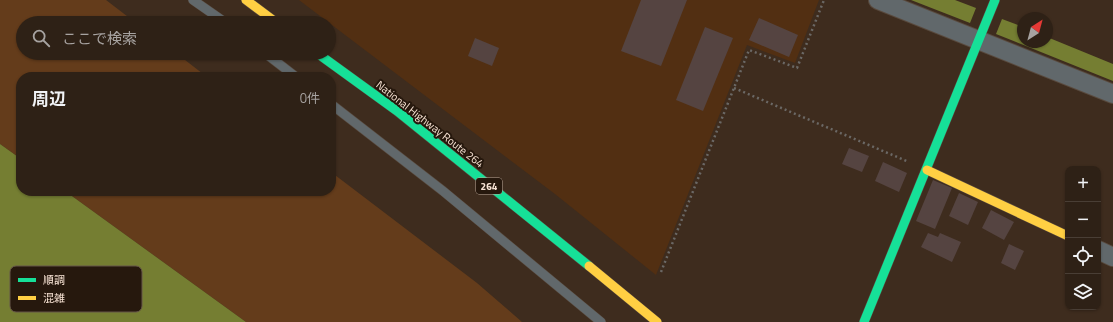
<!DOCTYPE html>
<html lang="ja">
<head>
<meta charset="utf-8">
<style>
  :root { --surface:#2e2116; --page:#3a2e23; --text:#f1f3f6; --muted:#a7a3a1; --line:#493e35 }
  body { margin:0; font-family:"Titillium Web","Noto Sans JP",sans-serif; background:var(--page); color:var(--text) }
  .controls { position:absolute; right:12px; bottom:12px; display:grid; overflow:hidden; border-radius:8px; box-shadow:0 1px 3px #0004 }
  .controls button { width:36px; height:36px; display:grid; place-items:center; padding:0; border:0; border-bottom:1px solid var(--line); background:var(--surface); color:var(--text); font:20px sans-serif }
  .compass { position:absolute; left:1017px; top:12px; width:36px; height:36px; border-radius:50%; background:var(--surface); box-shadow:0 1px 3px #0004; rotate:36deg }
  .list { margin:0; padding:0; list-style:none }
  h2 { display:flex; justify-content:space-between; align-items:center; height:52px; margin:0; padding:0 16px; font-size:17px }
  h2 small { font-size:13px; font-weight:400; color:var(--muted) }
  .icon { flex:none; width:22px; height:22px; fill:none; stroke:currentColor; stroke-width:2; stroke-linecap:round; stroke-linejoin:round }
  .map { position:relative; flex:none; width:1113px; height:322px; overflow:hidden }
  .search { position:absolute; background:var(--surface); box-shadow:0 1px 3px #0004; left:16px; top:16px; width:320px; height:44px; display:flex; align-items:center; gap:10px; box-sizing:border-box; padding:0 14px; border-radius:22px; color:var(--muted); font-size:15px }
  .panel { position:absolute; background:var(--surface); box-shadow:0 1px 3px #0004; left:16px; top:72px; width:320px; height:124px; border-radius:16px }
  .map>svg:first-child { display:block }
  .built { fill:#522f12 }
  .green { fill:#643c1b }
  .water { fill:#757e32 }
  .building { fill:#554441 }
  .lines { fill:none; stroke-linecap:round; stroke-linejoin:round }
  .lane-casing { stroke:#594a3e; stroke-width:10 }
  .street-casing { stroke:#594a3e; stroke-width:20 }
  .fast-casing { stroke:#594a3e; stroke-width:10 }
  .slow-casing { stroke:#594a3e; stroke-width:10 }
  .path { stroke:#6b6865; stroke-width:2.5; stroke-dasharray:2 3; stroke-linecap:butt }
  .lane { stroke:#61686b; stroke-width:9 }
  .street { stroke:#61686b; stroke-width:18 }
  .fast { stroke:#16e098; stroke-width:9 }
  .slow { stroke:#ffcf43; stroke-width:9 }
  .labels { text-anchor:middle; stroke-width:4; stroke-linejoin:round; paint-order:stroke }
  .shield { fill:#26180d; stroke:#baa799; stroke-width:1 }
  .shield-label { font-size:10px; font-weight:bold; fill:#f9e4d5 }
  .street-label { font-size:11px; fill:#f9e4d5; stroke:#26180d }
  .key { fill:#26180d; stroke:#655549; stroke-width:1 }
  .key-label { font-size:11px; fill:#f9e4d5 }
</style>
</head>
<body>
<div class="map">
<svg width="1113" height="322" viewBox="0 0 1113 322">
  <rect width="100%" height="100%" fill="#3e2c1e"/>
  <polygon class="built" points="299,0 819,0 795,63 747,45 656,275 555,194"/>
  <g class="green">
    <polygon points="0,0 106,0 136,23 23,23 23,53 176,53 207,77 21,77 21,159 0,144"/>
    <polygon points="331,172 477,283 522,322 246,322 65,191 331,191"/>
  </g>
  <g class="water">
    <polygon points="911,0 955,0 976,8 970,23"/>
    <polygon points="1002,19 1023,27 1023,42 1047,42 1047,37 1113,64 1113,81 996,34"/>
    <polygon points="0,144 21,159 21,191 65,191 246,322 0,322"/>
  </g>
  <g class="building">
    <polygon points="641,0 687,0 661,66 621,51"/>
    <polygon points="759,18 798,35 789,57 749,40"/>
    <polygon points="705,27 733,38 703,111 676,100"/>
    <polygon points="475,38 499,48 492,66 468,56"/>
    <polygon points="849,148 869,156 862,172 842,164"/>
    <polygon points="883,162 907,173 899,192 875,181"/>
    <polygon points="933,180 952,188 935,229 916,221"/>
    <polygon points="959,193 978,202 968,225 949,216"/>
    <polygon points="991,210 1014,222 1004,240 982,228"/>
    <polygon points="928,233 938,237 940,233 961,242 952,262 921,247"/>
    <polygon points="1009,244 1024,251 1015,270 1001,263"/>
  </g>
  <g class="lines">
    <defs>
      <g id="lane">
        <polyline points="193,0 226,23"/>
        <polyline points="265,53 296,77"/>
        <polyline points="331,104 443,191 601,322"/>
      </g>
      <g id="street">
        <polyline points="878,0 1113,94"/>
        <polyline points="1098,250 1113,257"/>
      </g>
      <g id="fast">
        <polyline points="317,53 397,111 589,266"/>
        <polyline points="864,322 995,0"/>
      </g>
      <g id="slow">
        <polyline points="246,0 277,23"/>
        <polyline points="927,170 1068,236"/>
        <polyline points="589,266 657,322"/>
      </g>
    </defs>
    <use href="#lane" class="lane-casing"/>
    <use href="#street" class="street-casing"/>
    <use href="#fast" class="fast-casing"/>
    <use href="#slow" class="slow-casing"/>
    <g class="path">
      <polyline points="734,88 909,162"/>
      <polyline points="661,272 749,50 797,68 824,0"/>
    </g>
    <use href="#lane" class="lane"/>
    <use href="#street" class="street"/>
    <use href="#fast" class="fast"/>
    <use href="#slow" class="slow"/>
  </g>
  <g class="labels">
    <rect class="shield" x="476" y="178" width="26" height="16" rx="3"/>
    <g class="shield-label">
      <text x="489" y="190">264</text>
    </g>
    <g class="street-label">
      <text transform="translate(430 124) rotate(38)" y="4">National Highway Route 264</text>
    </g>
  </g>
  <rect x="10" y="266" width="132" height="46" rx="6" class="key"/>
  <rect x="18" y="278" width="18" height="4" fill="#16e098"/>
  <rect x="18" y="296" width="18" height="4" fill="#ffcf43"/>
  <g class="key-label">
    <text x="43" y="284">順調</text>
    <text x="43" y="302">混雑</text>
  </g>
</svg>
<div class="controls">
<button>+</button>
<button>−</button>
<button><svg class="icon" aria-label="locate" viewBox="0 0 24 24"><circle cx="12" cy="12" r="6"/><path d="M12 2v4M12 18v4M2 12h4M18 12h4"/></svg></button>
<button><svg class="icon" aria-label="layers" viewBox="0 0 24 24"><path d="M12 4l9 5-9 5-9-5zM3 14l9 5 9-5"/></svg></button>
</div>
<svg class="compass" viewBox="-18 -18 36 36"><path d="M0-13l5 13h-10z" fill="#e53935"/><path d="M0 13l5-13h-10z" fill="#a7a3a1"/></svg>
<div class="search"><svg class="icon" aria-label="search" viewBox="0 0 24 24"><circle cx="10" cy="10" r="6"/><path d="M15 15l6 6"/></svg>ここで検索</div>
<section class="panel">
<h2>周辺<small>0件</small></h2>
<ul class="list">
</ul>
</section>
</div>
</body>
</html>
